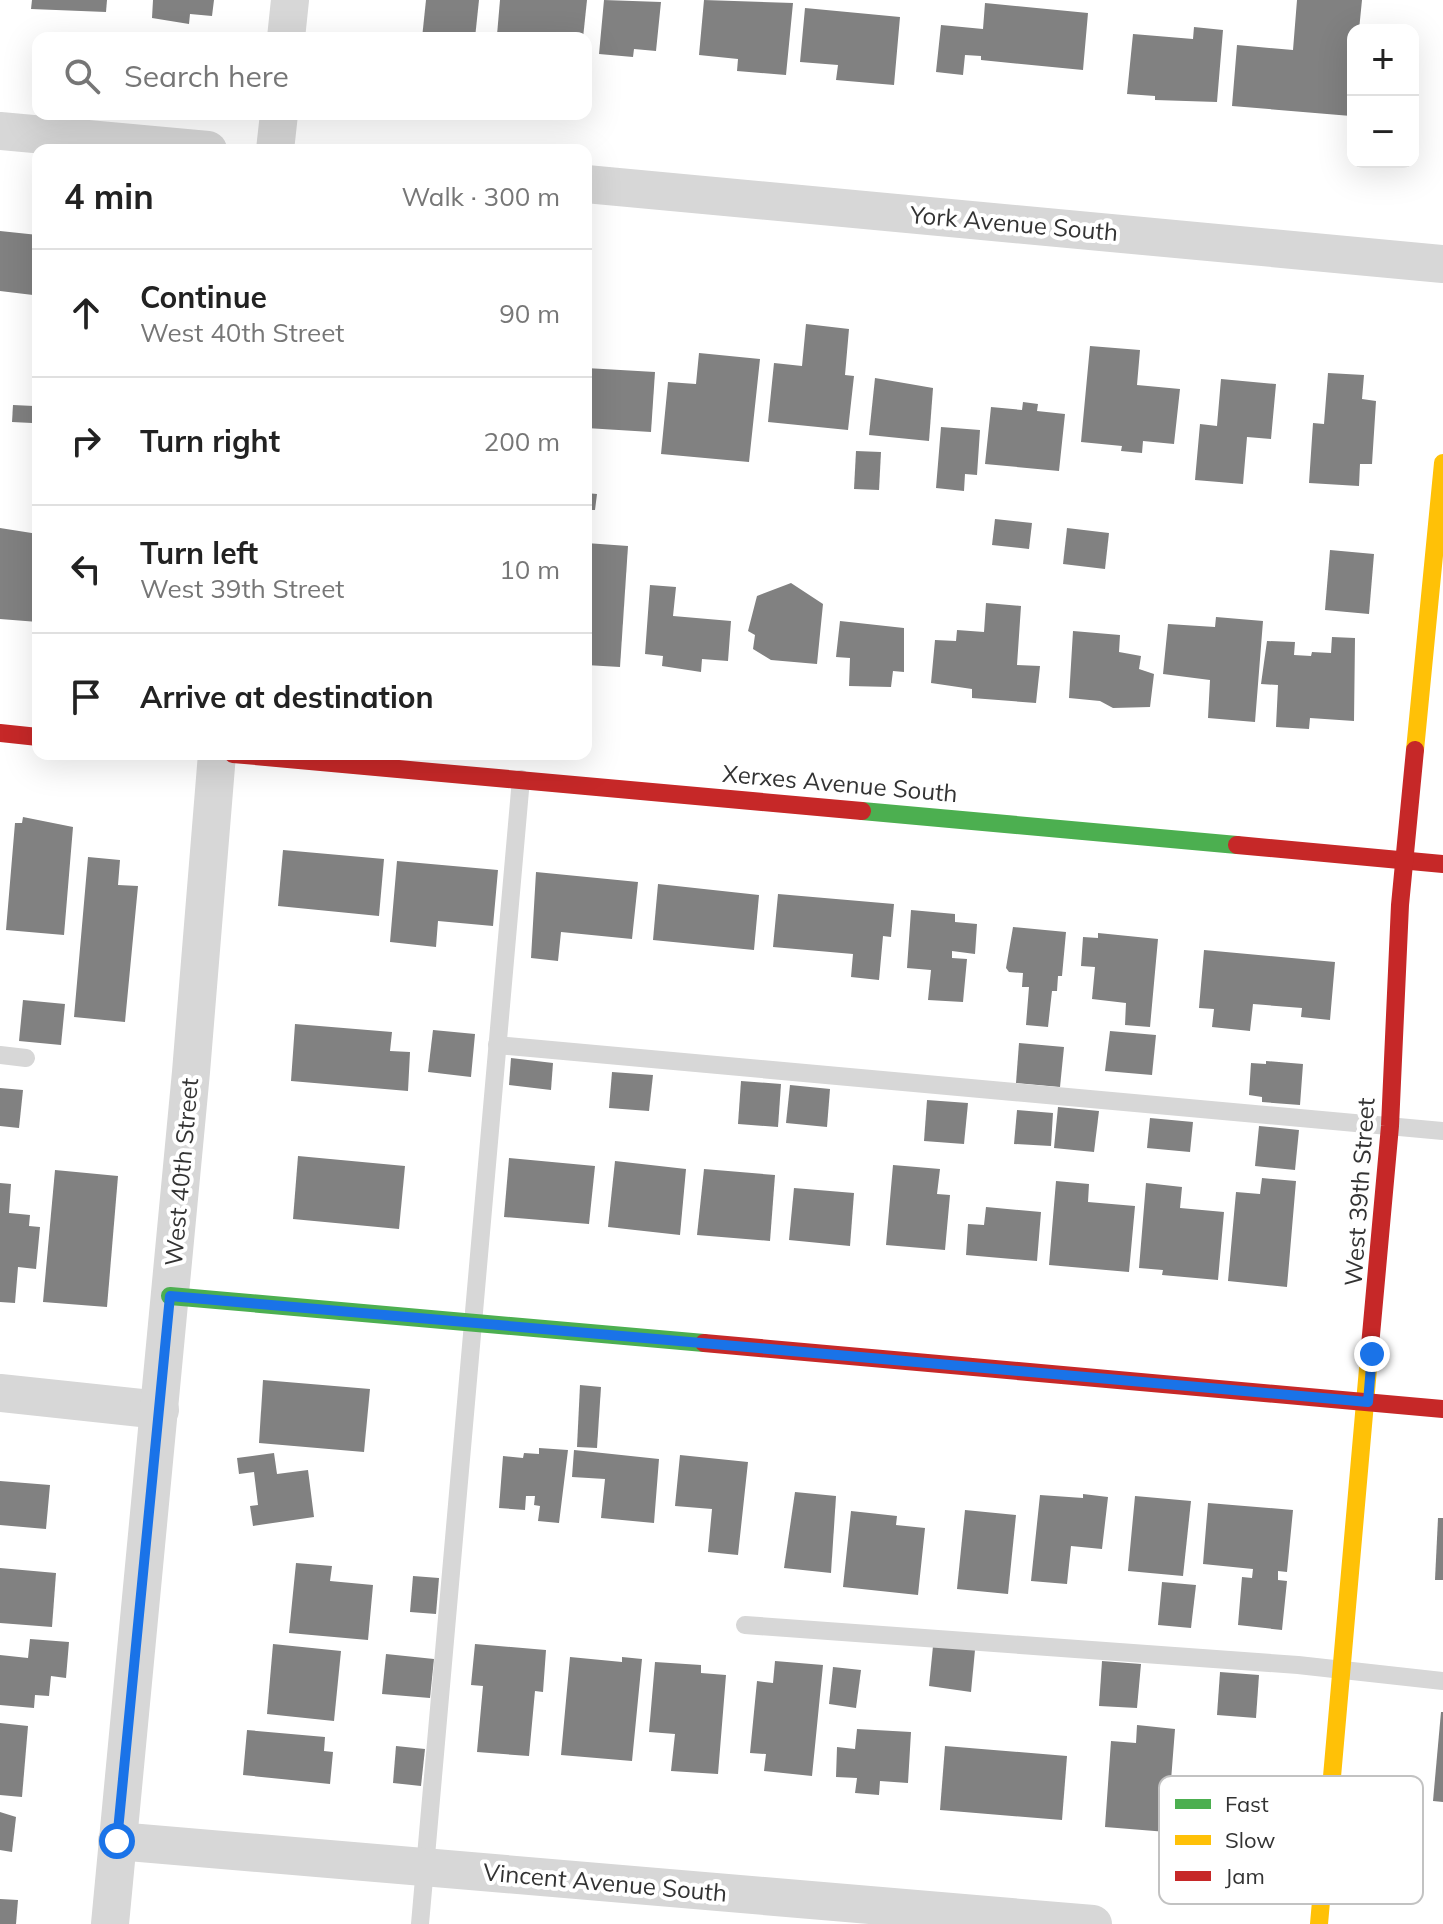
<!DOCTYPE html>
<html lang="en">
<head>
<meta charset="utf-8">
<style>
  :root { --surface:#fff; --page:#f2f2f2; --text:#222; --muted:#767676; --line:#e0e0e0 }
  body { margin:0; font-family:Mulish,sans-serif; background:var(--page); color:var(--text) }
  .controls { position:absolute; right:24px; top:24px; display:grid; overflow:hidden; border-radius:16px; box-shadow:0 8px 32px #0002 }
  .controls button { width:72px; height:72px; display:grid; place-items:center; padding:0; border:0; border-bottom:2px solid var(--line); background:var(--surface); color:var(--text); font:40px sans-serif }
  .stop { position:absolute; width:24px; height:24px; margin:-18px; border:6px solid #1a73e8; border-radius:50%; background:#fff }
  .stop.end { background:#1a73e8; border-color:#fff; box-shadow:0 2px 8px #0008 }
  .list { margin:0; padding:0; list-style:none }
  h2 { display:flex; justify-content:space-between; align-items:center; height:104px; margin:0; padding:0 32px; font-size:34px }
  h2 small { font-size:26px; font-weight:400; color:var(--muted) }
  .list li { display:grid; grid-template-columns:52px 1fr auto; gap:24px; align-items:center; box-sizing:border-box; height:128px; padding:0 32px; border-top:2px solid var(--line) }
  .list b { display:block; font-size:30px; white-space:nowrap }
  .list p { margin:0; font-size:26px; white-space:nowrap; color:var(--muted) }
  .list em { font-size:26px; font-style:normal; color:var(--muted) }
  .icon { flex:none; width:44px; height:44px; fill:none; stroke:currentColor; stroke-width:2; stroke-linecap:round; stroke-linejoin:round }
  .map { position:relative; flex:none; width:1443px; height:1924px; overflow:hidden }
  .search { position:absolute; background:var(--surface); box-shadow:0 8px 32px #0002; left:32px; top:32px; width:560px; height:88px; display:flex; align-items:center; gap:20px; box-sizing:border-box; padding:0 28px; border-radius:16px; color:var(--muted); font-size:30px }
  .panel { position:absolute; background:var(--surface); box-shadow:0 8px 32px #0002; left:32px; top:144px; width:560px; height:616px; border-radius:16px }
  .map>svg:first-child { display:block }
  .building { fill:#818181 }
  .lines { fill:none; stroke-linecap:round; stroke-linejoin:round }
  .lane { stroke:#d7d7d7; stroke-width:18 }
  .street { stroke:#d7d7d7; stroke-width:38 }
  .fast { stroke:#4caf50; stroke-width:18 }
  .slow { stroke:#ffc107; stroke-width:18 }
  .jam { stroke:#c62828; stroke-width:18 }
  .route { stroke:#1a73e8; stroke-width:10 }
  .labels { text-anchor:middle; stroke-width:8; stroke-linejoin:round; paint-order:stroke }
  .street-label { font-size:24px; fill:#333; stroke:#fff }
  .key { fill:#fff; stroke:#c2c2c2; stroke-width:2 }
  .key-label { font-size:22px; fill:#333 }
</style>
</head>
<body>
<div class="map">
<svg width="1443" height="1924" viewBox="0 0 1443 1924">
  <rect width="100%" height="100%" fill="#fff"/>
  <g class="building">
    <polygon points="32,0 107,0 106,12 31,9"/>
    <polygon points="153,0 214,0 212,16 190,14 189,24 152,18"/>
    <polygon points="426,0 479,0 475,38 422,38"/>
    <polygon points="500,0 587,0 583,38 497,35"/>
    <polygon points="604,0 661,2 656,51 634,49 633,57 599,54"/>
    <polygon points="704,0 793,3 786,75 737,71 738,59 699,55"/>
    <polygon points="1297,0 1362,0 1359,30 1353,30 1351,116 1232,106 1237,45 1293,50"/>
    <polygon points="985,3 1088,13 1083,70 981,60 981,56 965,55 963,75 936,72 941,25 983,29"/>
    <polygon points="805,8 900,17 894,85 836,80 838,65 800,62"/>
    <polygon points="1194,27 1223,30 1217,102 1155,100 1155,96 1127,94 1133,34 1193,39"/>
    <polygon points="0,231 38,235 38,311 33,295 0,291"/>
    <polygon points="806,324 849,329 845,375 854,376 848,430 768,422 774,363 802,366"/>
    <polygon points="1090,346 1140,350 1137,385 1180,389 1174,444 1143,441 1142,453 1121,451 1122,446 1081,442"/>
    <polygon points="699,353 760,359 749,462 661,454 668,382 696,384"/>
    <polygon points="586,368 655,372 651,432 586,428"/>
    <polygon points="1328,373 1364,375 1362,399 1376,401 1372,464 1360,464 1359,486 1309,483 1313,423 1324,424"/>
    <polygon points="875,378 933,388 929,441 869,435"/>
    <polygon points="1221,379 1276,384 1271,439 1247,437 1243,484 1195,480 1200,424 1217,426"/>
    <polygon points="1023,402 1038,404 1037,411 1065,414 1059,471 985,464 991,407 1022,410"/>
    <polygon points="13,405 34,406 32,423 12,422"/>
    <polygon points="941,427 980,430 977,475 965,474 964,491 936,488"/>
    <polygon points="856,451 881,452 879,490 854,489"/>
    <polygon points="586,493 597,494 595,510 586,510"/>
    <polygon points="995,519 1032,523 1029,549 992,545"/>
    <polygon points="0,528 38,534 38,622 0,619"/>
    <polygon points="1067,528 1109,533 1105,569 1063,564"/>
    <polygon points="586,543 628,546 620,667 586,665"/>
    <polygon points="1330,550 1374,554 1369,614 1325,610"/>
    <polygon points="791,583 823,604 817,664 771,660 753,649 755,635 748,631 757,596"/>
    <polygon points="650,585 676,587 673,616 731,621 728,661 702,659 701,672 662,666 663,656 645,654"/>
    <polygon points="986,603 1021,606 1017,665 1040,666 1036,703 972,698 972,689 931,683 935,640 956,641 957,630 984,632"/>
    <polygon points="1216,617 1263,621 1255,722 1208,718 1210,680 1163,674 1168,624 1215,627"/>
    <polygon points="840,621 904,628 904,672 893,671 891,687 849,686 850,658 836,657"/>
    <polygon points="1073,631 1120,635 1119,652 1141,656 1139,669 1154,674 1150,707 1113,708 1100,701 1069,698"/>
    <polygon points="1332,637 1355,638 1354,721 1310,718 1309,729 1276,727 1278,685 1261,684 1267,641 1295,642 1294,655 1311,656 1312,652 1331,653"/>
    <polygon points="23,817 73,827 64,935 6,930 15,823 22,823"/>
    <polygon points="283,850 384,859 379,916 278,906"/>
    <polygon points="88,857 120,860 118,885 138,886 125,1022 74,1017"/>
    <polygon points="397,861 498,870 493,926 438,921 436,947 390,942"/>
    <polygon points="536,872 638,882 632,939 561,932 558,961 531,958"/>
    <polygon points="658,884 759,895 754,950 653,940"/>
    <polygon points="778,894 894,904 891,937 883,936 879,980 851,977 853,954 773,947"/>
    <polygon points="911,910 955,914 955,922 977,924 975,954 952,951 952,958 967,959 963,1002 928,1000 931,970 907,968"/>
    <polygon points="1013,927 1066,932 1062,976 1058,976 1057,991 1052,991 1048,1027 1026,1025 1029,987 1022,987 1023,973 1009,972 1006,968"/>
    <polygon points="1098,933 1158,939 1150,1027 1125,1025 1126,1003 1092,999 1095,967 1081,966 1083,937 1098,938"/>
    <polygon points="1204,950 1335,962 1330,1020 1301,1017 1302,1008 1253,1004 1250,1031 1212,1027 1214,1009 1199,1008"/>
    <polygon points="23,1000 65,1004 61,1045 19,1041"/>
    <polygon points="295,1024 392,1032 390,1051 410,1052 408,1091 291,1081"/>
    <polygon points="433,1030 475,1034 471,1077 428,1072"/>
    <polygon points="1110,1031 1156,1035 1152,1075 1105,1071"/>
    <polygon points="1019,1043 1064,1047 1060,1087 1016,1083"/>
    <polygon points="511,1058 553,1063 551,1090 509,1085"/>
    <polygon points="1266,1061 1303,1064 1300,1105 1262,1102 1262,1097 1249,1095 1251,1063 1266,1064"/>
    <polygon points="612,1072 653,1075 649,1111 609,1108"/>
    <polygon points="741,1081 781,1084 778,1127 738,1124"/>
    <polygon points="790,1085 830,1089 827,1127 786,1123"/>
    <polygon points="0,1088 23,1090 19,1128 0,1126"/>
    <polygon points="927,1100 968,1103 964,1144 924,1141"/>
    <polygon points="1058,1107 1099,1111 1094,1152 1054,1148"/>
    <polygon points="1017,1110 1053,1113 1051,1146 1014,1144"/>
    <polygon points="1150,1118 1193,1122 1190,1152 1147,1148"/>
    <polygon points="1259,1126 1299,1130 1295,1170 1255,1166"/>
    <polygon points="298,1156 405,1166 399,1229 293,1219"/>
    <polygon points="509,1158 595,1166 589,1224 504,1217"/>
    <polygon points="615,1161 686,1169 680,1235 608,1227"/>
    <polygon points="893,1165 940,1169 937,1194 950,1195 945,1250 886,1245"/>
    <polygon points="704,1169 775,1175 770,1241 697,1235"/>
    <polygon points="55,1170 118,1176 107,1307 43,1302"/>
    <polygon points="1262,1178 1296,1181 1287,1287 1228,1281 1236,1192 1260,1194"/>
    <polygon points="1056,1181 1089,1184 1088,1202 1135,1206 1129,1272 1049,1265"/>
    <polygon points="0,1183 11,1184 9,1213 30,1215 29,1226 40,1227 36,1269 18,1267 15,1303 0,1302"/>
    <polygon points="1146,1183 1182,1187 1180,1208 1224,1212 1218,1280 1162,1275 1163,1270 1139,1268"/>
    <polygon points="794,1188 854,1193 850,1246 789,1240"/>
    <polygon points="986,1207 1041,1212 1037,1261 966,1255 968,1224 984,1225"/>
    <polygon points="263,1380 370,1389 364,1452 259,1443"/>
    <polygon points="580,1385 601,1387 597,1448 577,1447"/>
    <polygon points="539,1448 568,1450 559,1523 538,1521 540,1506 534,1505 535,1496 526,1496 525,1510 499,1508 503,1456 523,1458 524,1453 539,1454"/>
    <polygon points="574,1450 659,1459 654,1523 601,1518 605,1479 572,1477"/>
    <polygon points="274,1453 277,1474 308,1470 314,1517 253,1526 250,1506 258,1505 254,1472 239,1474 237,1458"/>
    <polygon points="680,1455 748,1462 738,1555 708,1552 712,1509 675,1506"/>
    <polygon points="0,1481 50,1485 46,1529 0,1525"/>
    <polygon points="795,1492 836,1496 831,1573 784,1568"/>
    <polygon points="1083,1494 1108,1497 1102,1549 1071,1546 1067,1584 1031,1581 1040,1495 1083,1498"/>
    <polygon points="1135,1496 1191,1501 1183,1576 1128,1571"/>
    <polygon points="1208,1503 1293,1510 1287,1572 1278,1571 1278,1580 1287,1581 1282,1630 1238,1625 1242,1577 1252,1578 1253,1569 1203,1564"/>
    <polygon points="965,1510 1016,1515 1008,1594 957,1589"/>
    <polygon points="851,1511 897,1516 896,1525 925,1528 918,1595 843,1587"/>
    <polygon points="1438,1518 1443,1518 1443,1580 1435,1580"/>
    <polygon points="296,1563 332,1566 330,1581 373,1585 368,1640 289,1633"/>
    <polygon points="0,1568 56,1573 52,1627 0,1623"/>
    <polygon points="413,1576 439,1578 436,1614 410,1612"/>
    <polygon points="1162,1582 1196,1585 1191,1628 1158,1625"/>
    <polygon points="30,1639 69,1642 66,1678 51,1676 49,1696 35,1695 34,1708 0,1705 0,1655 28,1658"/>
    <polygon points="273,1644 341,1651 334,1721 267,1714"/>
    <polygon points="475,1644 546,1650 543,1692 535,1691 529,1756 477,1752 483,1686 471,1685"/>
    <polygon points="933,1646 975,1650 971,1692 929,1686"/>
    <polygon points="386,1654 434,1659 430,1698 382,1694"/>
    <polygon points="570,1657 622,1662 622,1657 642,1659 632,1761 561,1755"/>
    <polygon points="775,1661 823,1665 812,1776 764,1771 766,1754 750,1753 757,1681 773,1683"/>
    <polygon points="1102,1661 1141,1664 1137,1708 1099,1706"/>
    <polygon points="655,1662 701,1665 701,1673 726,1675 718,1774 671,1771 675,1734 649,1732"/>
    <polygon points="833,1667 861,1670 856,1708 829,1704"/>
    <polygon points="1220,1672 1259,1675 1256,1718 1217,1715"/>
    <polygon points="1441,1712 1443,1712 1443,1802 1433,1801"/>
    <polygon points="0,1723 28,1726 22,1797 0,1795"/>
    <polygon points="1137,1725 1175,1729 1167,1832 1105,1827 1111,1741 1136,1743"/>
    <polygon points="857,1729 911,1732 908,1783 880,1781 879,1795 855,1793 857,1778 836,1777 837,1747 855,1749"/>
    <polygon points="247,1730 325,1737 324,1751 333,1752 330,1784 243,1775"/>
    <polygon points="396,1746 425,1749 421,1786 393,1783"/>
    <polygon points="945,1746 1067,1756 1062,1820 940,1810"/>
    <polygon points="0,1812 16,1817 12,1852 0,1850"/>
    <polygon points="0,1899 18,1900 16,1924 0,1924"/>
  </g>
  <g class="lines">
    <g class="lane">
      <polyline points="497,1045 1443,1131"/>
      <polyline points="0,1055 26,1058"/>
      <polyline points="745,1625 1298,1665 1443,1681"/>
      <polyline points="420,1924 521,779"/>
    </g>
    <g class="street">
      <polyline points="286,38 290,0"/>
      <polyline points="0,131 208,150"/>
      <polyline points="275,150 279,114"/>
      <polyline points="586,184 1443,264"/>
      <polyline points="0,1393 160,1410"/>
      <polyline points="117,1841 1093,1924"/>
      <polyline points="110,1924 191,1072 217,754"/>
    </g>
    <g class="fast">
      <polyline points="862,811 1237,845"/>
      <polyline points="170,1296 704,1343"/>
    </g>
    <g class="slow">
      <polyline points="1415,750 1443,463"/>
      <polyline points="1319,1924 1370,1346"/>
    </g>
    <g class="jam">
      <polyline points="0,733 38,737"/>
      <polyline points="233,754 862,811"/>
      <polyline points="1237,845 1443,864"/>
      <polyline points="704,1343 1443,1409"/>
      <polyline points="1370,1346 1390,1126 1400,905 1415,750"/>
    </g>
  </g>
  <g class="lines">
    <polyline class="route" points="117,1841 170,1296 1368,1402 1372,1354"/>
  </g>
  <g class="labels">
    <g class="street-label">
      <text transform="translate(1014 224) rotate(5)" y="8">York Avenue South</text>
      <text transform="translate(840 784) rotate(5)" y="8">Xerxes Avenue South</text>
      <text transform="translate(182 1172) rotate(-85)" y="8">West 40th Street</text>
      <text transform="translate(1360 1192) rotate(-86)" y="8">West 39th Street</text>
      <text transform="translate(605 1883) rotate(5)" y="8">Vincent Avenue South</text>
    </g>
  </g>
  <rect x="1159" y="1776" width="264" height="128" rx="12" class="key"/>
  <rect x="1175" y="1799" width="36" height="10" fill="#4caf50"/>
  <rect x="1175" y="1835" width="36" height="10" fill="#ffc107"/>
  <rect x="1175" y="1871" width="36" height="10" fill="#c62828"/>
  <g class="key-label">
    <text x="1225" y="1812">Fast</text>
    <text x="1225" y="1848">Slow</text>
    <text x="1225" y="1884">Jam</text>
  </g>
</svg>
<div class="controls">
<button>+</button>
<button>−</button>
</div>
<div class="stop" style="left:117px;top:1841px"></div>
<div class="stop end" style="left:1372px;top:1354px"></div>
<div class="search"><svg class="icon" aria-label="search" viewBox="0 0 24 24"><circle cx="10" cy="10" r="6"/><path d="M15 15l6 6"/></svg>Search here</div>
<section class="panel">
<h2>4 min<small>Walk · 300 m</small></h2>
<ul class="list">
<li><svg class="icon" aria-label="ahead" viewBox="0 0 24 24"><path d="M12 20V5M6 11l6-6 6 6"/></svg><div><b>Continue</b><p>West 40th Street</p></div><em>90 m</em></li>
<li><svg class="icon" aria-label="right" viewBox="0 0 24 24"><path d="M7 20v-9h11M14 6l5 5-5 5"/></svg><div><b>Turn right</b></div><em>200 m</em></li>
<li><svg class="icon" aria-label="left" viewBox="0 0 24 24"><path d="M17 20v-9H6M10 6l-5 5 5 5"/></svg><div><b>Turn left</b><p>West 39th Street</p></div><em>10 m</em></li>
<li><svg class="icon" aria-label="arrive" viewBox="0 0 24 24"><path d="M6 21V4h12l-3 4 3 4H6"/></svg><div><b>Arrive at destination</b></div></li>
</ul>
</section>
</div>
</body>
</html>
